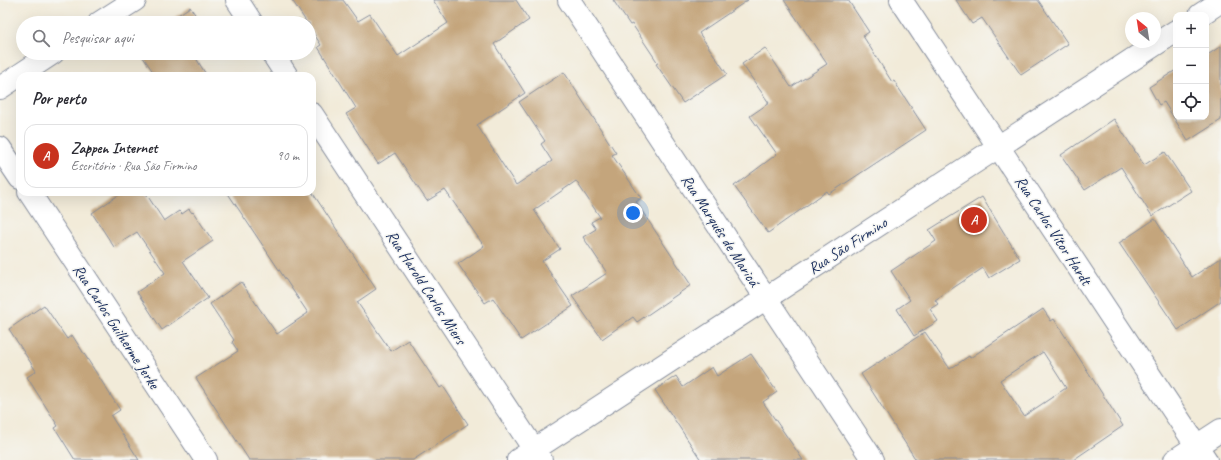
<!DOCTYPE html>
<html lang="pt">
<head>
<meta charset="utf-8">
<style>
  :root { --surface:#fff; --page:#f2f2f3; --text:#2b2b33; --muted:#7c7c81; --line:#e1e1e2; --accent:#c8321e }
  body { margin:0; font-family:Caveat,sans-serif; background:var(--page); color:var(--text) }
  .controls { position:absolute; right:12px; top:12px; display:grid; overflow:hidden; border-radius:8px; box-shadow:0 4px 16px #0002 }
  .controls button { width:36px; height:36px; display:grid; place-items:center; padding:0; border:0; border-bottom:1px solid var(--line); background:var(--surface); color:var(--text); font:20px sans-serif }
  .compass { position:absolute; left:1125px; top:12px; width:36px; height:36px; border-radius:50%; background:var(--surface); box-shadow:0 4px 16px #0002; rotate:330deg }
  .you { position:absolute; left:633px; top:213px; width:14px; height:14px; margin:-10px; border:3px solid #fff; border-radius:50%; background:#1a73e8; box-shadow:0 0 0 6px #1a73e833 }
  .badge { display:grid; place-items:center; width:26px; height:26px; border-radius:50%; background:var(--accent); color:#fff; font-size:13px; font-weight:700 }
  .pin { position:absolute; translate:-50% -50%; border:2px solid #fff; box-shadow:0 1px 4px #0006 }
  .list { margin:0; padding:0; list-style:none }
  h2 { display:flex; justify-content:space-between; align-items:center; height:52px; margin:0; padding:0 16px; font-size:17px }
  h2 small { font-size:13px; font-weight:400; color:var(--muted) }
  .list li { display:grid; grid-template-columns:26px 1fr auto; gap:12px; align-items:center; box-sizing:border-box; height:64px; margin:0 8px 8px; padding:0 8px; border:1px solid var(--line); border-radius:12px }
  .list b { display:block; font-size:15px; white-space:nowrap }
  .list p { margin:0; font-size:13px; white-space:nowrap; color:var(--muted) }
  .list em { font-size:13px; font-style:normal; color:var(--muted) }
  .icon { flex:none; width:22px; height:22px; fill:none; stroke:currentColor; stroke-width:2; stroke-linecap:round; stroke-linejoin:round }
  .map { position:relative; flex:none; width:1221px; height:460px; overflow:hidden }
  .search { position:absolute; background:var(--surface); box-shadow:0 4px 16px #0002; left:16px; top:16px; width:300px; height:44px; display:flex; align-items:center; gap:10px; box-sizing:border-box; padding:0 14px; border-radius:22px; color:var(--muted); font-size:15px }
  .panel { position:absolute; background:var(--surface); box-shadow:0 4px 16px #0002; left:16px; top:72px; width:300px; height:124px; border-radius:12px }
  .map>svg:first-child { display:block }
  .building { fill:#c4a57c; fill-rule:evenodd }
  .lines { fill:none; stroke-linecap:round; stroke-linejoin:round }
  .minor-casing { stroke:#868d9c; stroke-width:24 }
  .primary-casing { stroke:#868d9c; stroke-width:24 }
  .minor { stroke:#fff; stroke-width:22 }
  .primary { stroke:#fff; stroke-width:22 }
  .labels { text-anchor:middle; stroke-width:3; stroke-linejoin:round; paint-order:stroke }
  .street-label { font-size:16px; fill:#1b2f5e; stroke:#f6f6f2 }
</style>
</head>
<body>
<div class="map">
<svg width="1221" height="460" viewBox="0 0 1221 460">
  <rect width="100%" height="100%" fill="#f6f6f2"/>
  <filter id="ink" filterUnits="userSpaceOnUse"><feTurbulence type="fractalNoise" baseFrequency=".025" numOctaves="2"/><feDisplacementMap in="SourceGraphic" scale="8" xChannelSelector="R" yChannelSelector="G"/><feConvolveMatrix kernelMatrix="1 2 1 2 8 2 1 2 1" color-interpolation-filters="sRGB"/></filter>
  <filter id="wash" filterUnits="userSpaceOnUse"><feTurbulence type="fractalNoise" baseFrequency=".012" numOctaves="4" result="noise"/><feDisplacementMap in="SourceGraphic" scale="16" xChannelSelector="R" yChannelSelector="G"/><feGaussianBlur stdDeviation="0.9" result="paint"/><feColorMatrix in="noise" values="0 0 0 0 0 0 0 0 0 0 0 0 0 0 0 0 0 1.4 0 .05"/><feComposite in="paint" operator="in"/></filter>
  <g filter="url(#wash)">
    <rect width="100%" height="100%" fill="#f2ebd9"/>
    <g id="blocks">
      <g class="building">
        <polygon points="292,0 343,0 358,21 370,14 398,56 448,23 433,0 516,0 529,20 494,44 525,93 477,125 516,185 552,161 541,144 545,141 519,102 564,72 616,153 612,155 641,198 636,202 691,285 637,322 633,317 602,339 572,296 607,273 583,237 596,229 591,222 600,217 576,181 534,210 560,249 542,261 573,306 521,340 493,298 485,303 458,264 484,246 445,190 427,201 395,153 378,164 346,114 356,108 318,47 321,45 309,26 309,23 307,23"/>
        <polygon points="613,0 748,0 699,33 727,74 683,103 656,64 658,63 632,24 630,25"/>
        <polygon points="784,0 848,0 869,32 863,36 892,82 894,81 926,130 829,194 827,191 768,233 734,186 777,154 750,116 769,103 742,64 765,48 791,87 827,64"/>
        <polygon points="956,0 1038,0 1068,44 1021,75 982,18 972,24"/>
        <polygon points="190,7 201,23 166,23"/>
        <polygon points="1221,46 1221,120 1188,141 1164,102 1159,105 1149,87 1176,70 1176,117 1206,117 1206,56"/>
        <polygon points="140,53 197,53 194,55 207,76 156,76"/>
        <polygon points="1114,119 1144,165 1165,152 1191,191 1152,216 1121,167 1085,190 1061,155"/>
        <polygon points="123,192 145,192 164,221 179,211 182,214 189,209 192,213 193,212 213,241 183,261 208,298 162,330 137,292 165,273 137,232 114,247 92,213"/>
        <polygon points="227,192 312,192 376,289 357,302 391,351 408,340 440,388 443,386 468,424 413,460 249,460 196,378 238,351 232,342 234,340 210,304 241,282 277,334 308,313"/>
        <polygon points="982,197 1020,259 989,278 983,268 935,300 938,304 930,309 938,321 914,336 897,309 910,300 891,271 936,241 929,230"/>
        <polygon points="1155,219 1192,277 1221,258 1221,301 1178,330 1119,243"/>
        <polygon points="44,305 67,339 72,335 120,410 111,416 139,460 75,460 55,428 58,426 27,377 36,371 9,329"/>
        <path d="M 1043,309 L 1051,321 L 1054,319 L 1123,426 L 1073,460 L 916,460 L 861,374 L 925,332 L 950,369 L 969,356 L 970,358 ZM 1043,352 L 1066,388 L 1024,416 L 1000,380 Z"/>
        <polygon points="751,354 777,392 763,402 803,460 701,460 655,390 676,376 683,387 712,367 717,376"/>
      </g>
    </g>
  </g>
  <g filter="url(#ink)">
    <use href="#blocks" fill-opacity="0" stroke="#868d9c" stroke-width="1"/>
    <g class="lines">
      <defs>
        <g id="minor">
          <polyline points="237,0 252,23"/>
          <polyline points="569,0 873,460"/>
          <polyline points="901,0 1206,460"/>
          <polyline points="99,23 135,0"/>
          <polyline points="272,53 287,76"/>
          <polyline points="0,88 53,53"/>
          <polyline points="312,114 541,460"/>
          <polyline points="0,148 20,178"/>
          <polyline points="29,192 206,460"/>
          <polyline points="1175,460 1221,430"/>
        </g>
        <g id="primary">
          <polyline points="1200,15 1221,1"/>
          <polyline points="518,460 1176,31"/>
        </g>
      </defs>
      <use href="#minor" class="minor-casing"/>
      <use href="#primary" class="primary-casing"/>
      <use href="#minor" class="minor"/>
      <use href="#primary" class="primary"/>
    </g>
  </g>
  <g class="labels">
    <g class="street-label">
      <text transform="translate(721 230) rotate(57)" y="6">Rua Marquês de Maricá</text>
      <text transform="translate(1054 230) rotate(57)" y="6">Rua Carlos Vítor Hardt</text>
      <text transform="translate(847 245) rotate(-33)" y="6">Rua São Firmino</text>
      <text transform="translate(427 287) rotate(57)" y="6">Rua Harold Carlos Miers</text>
      <text transform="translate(117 326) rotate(57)" y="6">Rua Carlos Guilherme Jerke</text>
    </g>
  </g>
</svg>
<div class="controls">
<button>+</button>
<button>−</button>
<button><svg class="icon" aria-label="locate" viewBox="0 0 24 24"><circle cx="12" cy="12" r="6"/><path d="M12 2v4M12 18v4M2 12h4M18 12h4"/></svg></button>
</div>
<svg class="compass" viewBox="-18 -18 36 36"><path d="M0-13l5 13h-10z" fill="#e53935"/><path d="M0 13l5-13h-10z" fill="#7c7c81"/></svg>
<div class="you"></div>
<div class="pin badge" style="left:974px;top:220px">A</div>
<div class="search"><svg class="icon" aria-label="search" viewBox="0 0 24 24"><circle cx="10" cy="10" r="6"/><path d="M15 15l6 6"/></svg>Pesquisar aqui</div>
<section class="panel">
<h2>Por perto<small></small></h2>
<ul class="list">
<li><span class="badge">A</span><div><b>Zappen Internet</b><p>Escritório · Rua São Firmino</p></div><em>90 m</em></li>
</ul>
</section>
</div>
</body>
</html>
